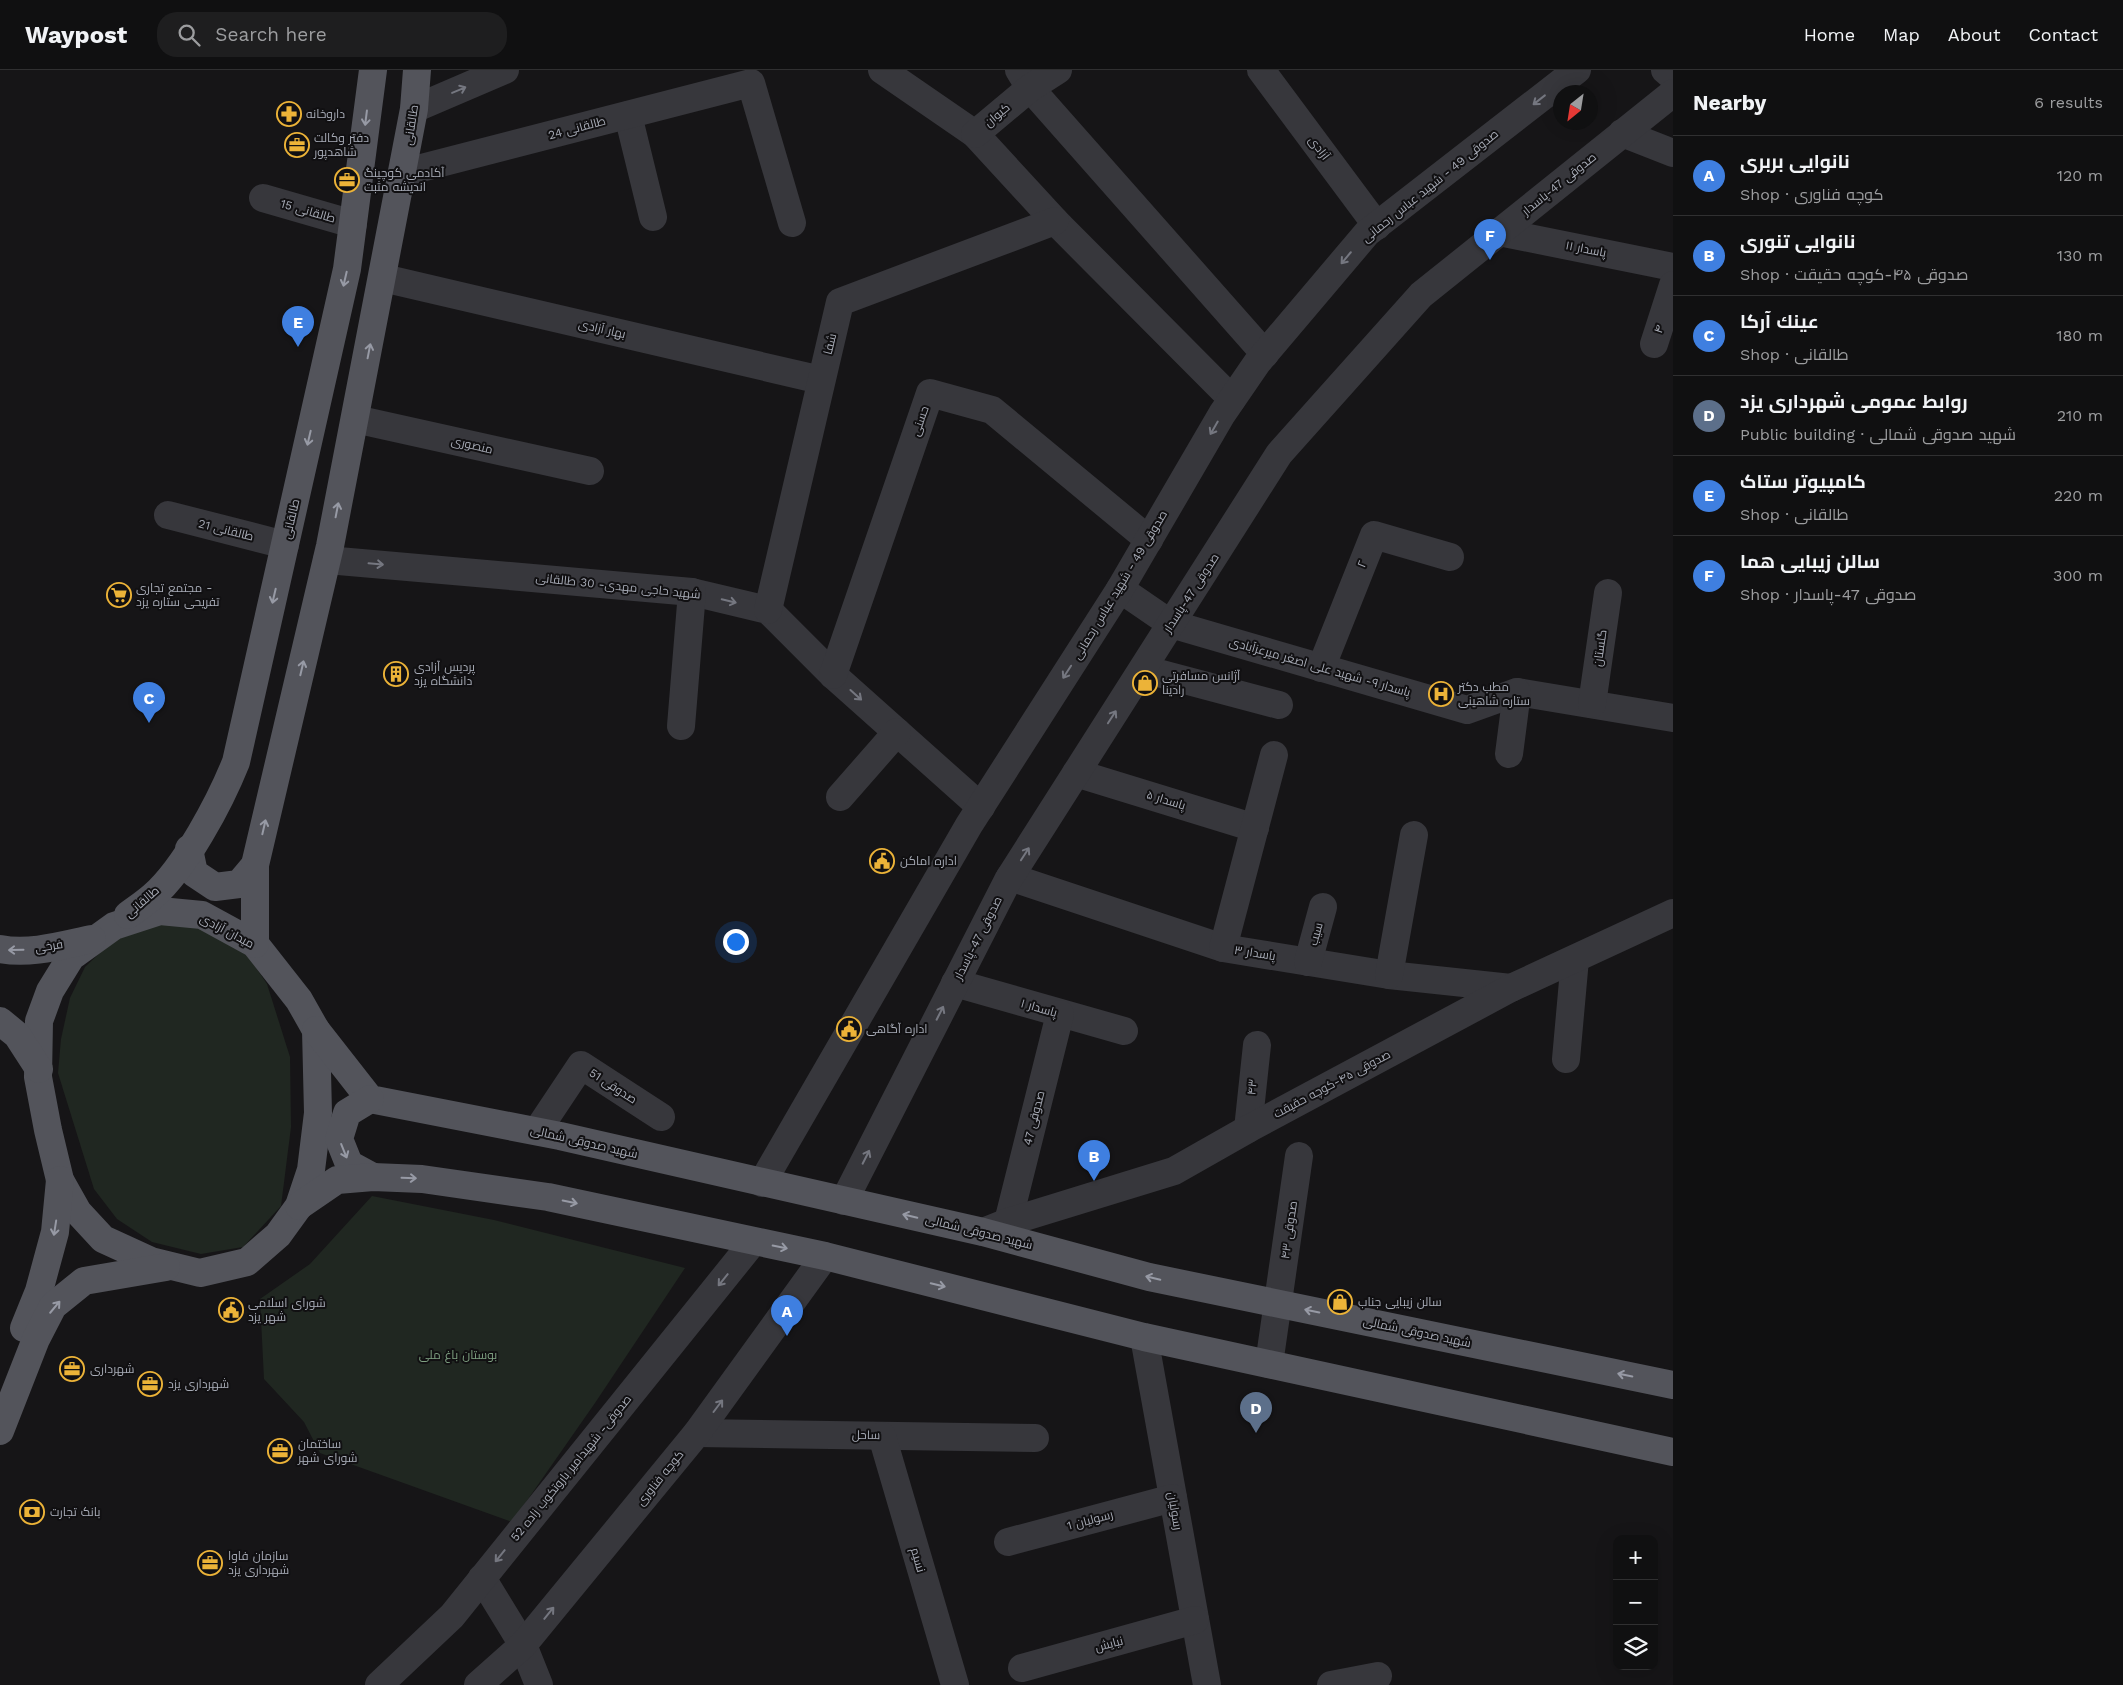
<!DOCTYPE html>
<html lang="en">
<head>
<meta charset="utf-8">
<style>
  :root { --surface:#101011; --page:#1e1e1f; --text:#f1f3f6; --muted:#9c9d9f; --line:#303031; --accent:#ecb338 }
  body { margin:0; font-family:"Work Sans",Cairo,sans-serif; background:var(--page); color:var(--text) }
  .controls { position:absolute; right:15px; bottom:15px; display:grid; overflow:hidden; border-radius:10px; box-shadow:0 5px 20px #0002 }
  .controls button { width:45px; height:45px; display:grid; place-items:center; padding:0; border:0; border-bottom:1px solid var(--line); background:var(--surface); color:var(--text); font:25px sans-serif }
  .compass { position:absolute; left:1553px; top:15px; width:45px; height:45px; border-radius:50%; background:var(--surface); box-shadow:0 5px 20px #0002; rotate:210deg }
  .you { position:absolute; left:735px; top:871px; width:18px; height:18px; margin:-12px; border:4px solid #fff; border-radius:50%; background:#1a73e8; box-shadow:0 0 0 8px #1a73e833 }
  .badge { display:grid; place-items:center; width:32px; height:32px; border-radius:50%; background:var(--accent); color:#fff; font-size:16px; font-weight:700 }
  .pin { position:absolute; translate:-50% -41px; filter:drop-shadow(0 1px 2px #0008) }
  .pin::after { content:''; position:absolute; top:26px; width:18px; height:15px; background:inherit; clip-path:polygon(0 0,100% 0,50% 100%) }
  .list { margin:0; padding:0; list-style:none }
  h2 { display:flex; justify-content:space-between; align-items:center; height:65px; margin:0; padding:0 20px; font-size:21px }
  h2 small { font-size:16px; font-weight:400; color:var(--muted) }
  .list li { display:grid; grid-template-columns:32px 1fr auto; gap:15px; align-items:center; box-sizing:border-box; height:80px; padding:0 20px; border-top:1px solid var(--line) }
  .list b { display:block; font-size:19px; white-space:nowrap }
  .list p { margin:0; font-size:16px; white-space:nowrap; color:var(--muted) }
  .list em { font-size:16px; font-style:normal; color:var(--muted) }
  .icon { flex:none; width:28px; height:28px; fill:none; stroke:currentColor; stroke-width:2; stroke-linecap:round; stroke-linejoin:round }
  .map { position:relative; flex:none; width:1673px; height:1615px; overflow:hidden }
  header { display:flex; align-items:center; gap:30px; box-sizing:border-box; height:70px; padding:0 25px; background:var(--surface); border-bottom:1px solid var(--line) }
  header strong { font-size:24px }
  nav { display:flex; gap:28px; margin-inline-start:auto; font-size:18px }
  .search { width:350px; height:45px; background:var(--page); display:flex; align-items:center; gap:12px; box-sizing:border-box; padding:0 18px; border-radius:20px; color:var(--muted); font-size:19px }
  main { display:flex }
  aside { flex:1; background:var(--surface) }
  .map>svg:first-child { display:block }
  .green { fill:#202721 }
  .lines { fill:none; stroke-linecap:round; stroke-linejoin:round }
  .minor { stroke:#37373c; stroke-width:28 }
  .major { stroke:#53545b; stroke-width:28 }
  .oneway { stroke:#757780 }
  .oneway2 { stroke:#979aa5 }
  .labels { text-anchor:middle; stroke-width:4; stroke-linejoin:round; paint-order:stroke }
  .poi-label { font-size:12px; fill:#a8acb7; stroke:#111012; text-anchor:start }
  .street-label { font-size:12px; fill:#a8acb7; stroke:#111012 }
  .park-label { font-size:12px; fill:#7fa182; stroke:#111012 }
</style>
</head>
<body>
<header>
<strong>Waypost</strong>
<div class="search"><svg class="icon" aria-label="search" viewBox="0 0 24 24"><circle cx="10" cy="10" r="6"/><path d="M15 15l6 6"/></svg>Search here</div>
<nav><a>Home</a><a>Map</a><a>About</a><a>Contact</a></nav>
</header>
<main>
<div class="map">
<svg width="1673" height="1615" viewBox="0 0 1673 1615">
  <rect width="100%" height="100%" fill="#161517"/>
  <g class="green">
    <polygon points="168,853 196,855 248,886 267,914 290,987 291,1057 281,1136 243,1177 201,1184 152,1172 117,1149 94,1119 58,1003 61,969 70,928 85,897 106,877 125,863"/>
    <polygon points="372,1126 494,1150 685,1198 595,1333 512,1452 320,1383 304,1352 264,1309 260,1229 310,1194"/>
  </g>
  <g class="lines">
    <g class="minor">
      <polyline points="882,0 975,64 1055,151 1232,329"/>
      <polyline points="1019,0 1030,18 1265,284"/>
      <polyline points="1261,0 1377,156"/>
      <polyline points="1665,0 1673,7"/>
      <polyline points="414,39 505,0"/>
      <polyline points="628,45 653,147"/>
      <polyline points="1622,63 1673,83"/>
      <polyline points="975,64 1030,18 1058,0"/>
      <polyline points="402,103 751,13 792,153"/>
      <polyline points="263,128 353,154"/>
      <polyline points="1499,162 1673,197"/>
      <polyline points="383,208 821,310"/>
      <polyline points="1654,274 1673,215"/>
      <polyline points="355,349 590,401"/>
      <polyline points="168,445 285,475"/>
      <polyline points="327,490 692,522 768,540 833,605 981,737"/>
      <polyline points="1120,519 1171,554 1467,640 1517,622 1673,648"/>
      <polyline points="768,540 840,232 1055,151"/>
      <polyline points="1321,598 1374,465 1450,487"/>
      <polyline points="1143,599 1279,635"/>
      <polyline points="833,605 930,323 992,340 1149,470"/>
      <polyline points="1592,634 1608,523"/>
      <polyline points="681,656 692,522"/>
      <polyline points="1509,684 1517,622"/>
      <polyline points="1076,703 1255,758"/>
      <polyline points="840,727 897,662"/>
      <polyline points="1010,807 1223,878 1389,905 1511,918"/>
      <polyline points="1223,878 1274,685"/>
      <polyline points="1308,892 1323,837"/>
      <polyline points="1389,905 1414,765"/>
      <polyline points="955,913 1124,961"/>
      <polyline points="1566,989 1575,889"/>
      <polyline points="1248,1059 1257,975"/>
      <polyline points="537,1061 581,995 661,1047"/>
      <polyline points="762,1113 969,755 1120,519 1222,344 1257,293 1367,163 1577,0"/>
      <polyline points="844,1131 1008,810 1279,384 1421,225 1673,23"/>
      <polyline points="1008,1152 1060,944"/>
      <polyline points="983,1162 1008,1152 1174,1101 1248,1059 1511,918 1673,843"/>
      <polyline points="1144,1267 1207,1615"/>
      <polyline points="1269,1294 1299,1086"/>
      <polyline points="697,1363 1035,1368"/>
      <polyline points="882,1366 955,1615"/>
      <polyline points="1008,1472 1173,1428"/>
      <polyline points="482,1508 523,1575 539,1615"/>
      <polyline points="1022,1598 1195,1550"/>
      <polyline points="379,1615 452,1546 753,1172"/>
      <polyline points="478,1615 523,1575 697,1363 825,1186"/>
      <polyline points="1331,1615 1378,1606"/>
    </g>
    <g class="major">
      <polyline points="189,779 194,803 215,817 239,814 255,795"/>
      <polygon points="160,841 202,845 255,874 299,930 316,960 318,1043 311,1100 299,1136 278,1165 247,1192 200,1203 151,1191 103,1169 78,1142 60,1110 48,1060 38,1007 39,951 50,921 71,887 114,856"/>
      <path d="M 128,845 C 136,839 145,833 153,826 C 185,798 220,732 236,692 L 347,199 L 373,0"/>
      <polyline points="255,874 255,795 330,476 414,39 417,0"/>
      <path d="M 0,879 C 30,885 63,875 92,869"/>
      <polyline points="0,951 17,965 39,999"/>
      <polyline points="316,960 370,1029 560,1066 983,1162 1149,1207 1673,1315"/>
      <polyline points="370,1029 347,1043 339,1069 349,1094 373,1107"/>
      <polyline points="299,1136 337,1110 373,1107 422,1109 548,1127 825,1186 1144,1267 1673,1382"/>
      <polyline points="24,1258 39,1221 55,1162 60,1110"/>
      <polyline points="0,1361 36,1269 53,1236 84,1211 166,1197"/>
    </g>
  </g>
  <defs><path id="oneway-shaft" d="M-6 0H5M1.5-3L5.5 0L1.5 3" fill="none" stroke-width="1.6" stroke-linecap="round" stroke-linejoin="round" transform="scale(1.25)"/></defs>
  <g class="oneway">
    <use href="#oneway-shaft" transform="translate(459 20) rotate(-23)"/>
    <use href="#oneway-shaft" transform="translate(1539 30) rotate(142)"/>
    <use href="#oneway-shaft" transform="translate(1346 188) rotate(130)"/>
    <use href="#oneway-shaft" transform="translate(1214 358) rotate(120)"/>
    <use href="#oneway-shaft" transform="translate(376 494) rotate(5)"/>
    <use href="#oneway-shaft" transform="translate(729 531) rotate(14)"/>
    <use href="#oneway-shaft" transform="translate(1067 602) rotate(123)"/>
    <use href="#oneway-shaft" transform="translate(856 625) rotate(42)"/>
    <use href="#oneway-shaft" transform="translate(1112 647) rotate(-57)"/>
    <use href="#oneway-shaft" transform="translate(1025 784) rotate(-57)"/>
    <use href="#oneway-shaft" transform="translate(940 943) rotate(-63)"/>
    <use href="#oneway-shaft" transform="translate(866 1087) rotate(-63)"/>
    <use href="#oneway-shaft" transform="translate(723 1210) rotate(129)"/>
    <use href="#oneway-shaft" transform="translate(718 1336) rotate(-53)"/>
    <use href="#oneway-shaft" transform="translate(500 1486) rotate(129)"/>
    <use href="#oneway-shaft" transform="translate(549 1543) rotate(-51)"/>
  </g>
  <g class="oneway2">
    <use href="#oneway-shaft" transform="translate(366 48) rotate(97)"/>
    <use href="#oneway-shaft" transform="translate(345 209) rotate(103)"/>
    <use href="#oneway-shaft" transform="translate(369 281) rotate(-79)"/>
    <use href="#oneway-shaft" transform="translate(309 368) rotate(103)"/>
    <use href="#oneway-shaft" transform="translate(337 440) rotate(-79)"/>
    <use href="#oneway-shaft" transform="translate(274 526) rotate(103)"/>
    <use href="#oneway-shaft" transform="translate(302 598) rotate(-77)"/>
    <use href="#oneway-shaft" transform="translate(264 757) rotate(-77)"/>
    <use href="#oneway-shaft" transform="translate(16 880) rotate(179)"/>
    <use href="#oneway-shaft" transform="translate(344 1081) rotate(68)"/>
    <use href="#oneway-shaft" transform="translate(409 1108) rotate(2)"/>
    <use href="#oneway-shaft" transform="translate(570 1132) rotate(12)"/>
    <use href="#oneway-shaft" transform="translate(910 1146) rotate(-167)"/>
    <use href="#oneway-shaft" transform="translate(55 1158) rotate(99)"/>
    <use href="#oneway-shaft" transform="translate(780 1177) rotate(11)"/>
    <use href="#oneway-shaft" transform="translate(1153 1208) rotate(-167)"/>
    <use href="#oneway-shaft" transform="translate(938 1215) rotate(14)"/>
    <use href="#oneway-shaft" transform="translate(55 1237) rotate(-50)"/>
    <use href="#oneway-shaft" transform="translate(1312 1241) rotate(-168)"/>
    <use href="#oneway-shaft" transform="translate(1625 1305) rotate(-168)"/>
  </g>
  <defs>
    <symbol id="pharmacy-ring" viewBox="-11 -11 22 22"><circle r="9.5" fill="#111012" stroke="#ecb338" stroke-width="1.5"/><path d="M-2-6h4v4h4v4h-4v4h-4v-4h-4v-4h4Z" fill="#ecb338"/></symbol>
    <symbol id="office-ring" viewBox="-11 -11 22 22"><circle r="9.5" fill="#111012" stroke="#ecb338" stroke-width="1.5"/><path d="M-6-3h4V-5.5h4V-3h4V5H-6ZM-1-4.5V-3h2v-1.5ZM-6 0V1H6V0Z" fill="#ecb338"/></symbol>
    <symbol id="supermarket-ring" viewBox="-11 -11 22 22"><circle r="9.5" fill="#111012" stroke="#ecb338" stroke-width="1.5"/><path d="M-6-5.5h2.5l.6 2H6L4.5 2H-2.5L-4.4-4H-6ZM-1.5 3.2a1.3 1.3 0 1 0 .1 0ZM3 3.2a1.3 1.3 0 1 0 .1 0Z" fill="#ecb338"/></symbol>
    <symbol id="building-ring" viewBox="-11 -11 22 22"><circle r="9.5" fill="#111012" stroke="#ecb338" stroke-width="1.5"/><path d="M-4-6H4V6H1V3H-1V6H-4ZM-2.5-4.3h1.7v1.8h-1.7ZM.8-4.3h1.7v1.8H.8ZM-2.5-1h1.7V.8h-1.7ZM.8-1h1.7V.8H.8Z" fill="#ecb338"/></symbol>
    <symbol id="shop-ring" viewBox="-11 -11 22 22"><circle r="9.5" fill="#111012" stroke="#ecb338" stroke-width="1.5"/><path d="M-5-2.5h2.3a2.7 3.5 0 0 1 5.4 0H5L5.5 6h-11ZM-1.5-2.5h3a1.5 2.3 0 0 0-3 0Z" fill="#ecb338"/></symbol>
    <symbol id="hospital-ring" viewBox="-11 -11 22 22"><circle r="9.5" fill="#111012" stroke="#ecb338" stroke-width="1.5"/><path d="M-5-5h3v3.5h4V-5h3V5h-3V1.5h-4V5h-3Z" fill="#ecb338"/></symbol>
    <symbol id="civic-ring" viewBox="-11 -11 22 22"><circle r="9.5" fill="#111012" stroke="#ecb338" stroke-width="1.5"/><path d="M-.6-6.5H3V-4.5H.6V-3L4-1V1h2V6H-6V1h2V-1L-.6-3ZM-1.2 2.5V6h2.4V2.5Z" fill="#ecb338"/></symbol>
    <symbol id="bank-ring" viewBox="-11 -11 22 22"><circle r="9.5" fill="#111012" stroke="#ecb338" stroke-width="1.5"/><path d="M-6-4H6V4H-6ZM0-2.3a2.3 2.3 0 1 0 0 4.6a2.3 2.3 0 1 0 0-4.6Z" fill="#ecb338"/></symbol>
  </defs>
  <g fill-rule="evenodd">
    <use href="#pharmacy-ring" x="275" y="30" width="28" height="28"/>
    <use href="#office-ring" x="283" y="61" width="28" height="28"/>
    <use href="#office-ring" x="333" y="96" width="28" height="28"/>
    <use href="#supermarket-ring" x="105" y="511" width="28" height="28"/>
    <use href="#building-ring" x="382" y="590" width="28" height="28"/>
    <use href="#shop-ring" x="1131" y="599" width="28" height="28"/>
    <use href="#hospital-ring" x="1427" y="610" width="28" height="28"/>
    <use href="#civic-ring" x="868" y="777" width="28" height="28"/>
    <use href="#civic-ring" x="835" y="945" width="28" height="28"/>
    <use href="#shop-ring" x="1326" y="1218" width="28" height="28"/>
    <use href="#civic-ring" x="217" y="1226" width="28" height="28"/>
    <use href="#office-ring" x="58" y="1285" width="28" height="28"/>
    <use href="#office-ring" x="136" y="1300" width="28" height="28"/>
    <use href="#office-ring" x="266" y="1367" width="28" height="28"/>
    <use href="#bank-ring" x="18" y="1428" width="28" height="28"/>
    <use href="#office-ring" x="196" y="1479" width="28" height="28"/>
  </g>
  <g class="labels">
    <g class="poi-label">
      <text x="306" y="48">داروخانه</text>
      <text x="314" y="72">دفتر وکالت<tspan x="314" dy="14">شاهدپور</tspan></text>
      <text x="364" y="107">آکادمی کوچینگ<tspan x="364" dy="14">اندیشه مثبت</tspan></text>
      <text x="136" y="522">مجتمع تجاری -<tspan x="136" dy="14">تفریحی ستاره یزد</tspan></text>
      <text x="414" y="601">پردیس آزادی<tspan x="414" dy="14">دانشگاه یزد</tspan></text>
      <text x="1162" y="610">آژانس مسافرتی<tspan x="1162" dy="14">رادینا</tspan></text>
      <text x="1458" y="621">مطب دکتر<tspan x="1458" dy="14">ستاره شاهینی</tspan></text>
      <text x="900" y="795">اداره اماکن</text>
      <text x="866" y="963">اداره آگاهی</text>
      <text x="1358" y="1236">سالن زیبایی جناب</text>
      <text x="248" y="1237">شورای اسلامی<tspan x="248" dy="14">شهر یزد</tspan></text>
      <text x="90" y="1303">شهرداری</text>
      <text x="168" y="1318">شهرداری یزد</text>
      <text x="298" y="1378">ساختمان<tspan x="298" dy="14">شورای شهر</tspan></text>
      <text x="50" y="1446">بانک تجارت</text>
      <text x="228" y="1490">سازمان فاوا<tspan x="228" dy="14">شهرداری یزد</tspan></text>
    </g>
    <g class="street-label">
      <text transform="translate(997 45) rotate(-40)" y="4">کیوان</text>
      <text transform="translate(411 55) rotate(-81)" y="4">طالقانی</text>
      <text transform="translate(577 58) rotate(-15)" y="4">طالقانی 24</text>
      <text transform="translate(1319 78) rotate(53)" y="4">آزادی</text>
      <text transform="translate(1559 114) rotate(-39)" y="4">صدوقی 47-پاسدار</text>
      <text transform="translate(1430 116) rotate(-39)" y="4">صدوقی 49 - شهید عباس رحمانی</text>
      <text transform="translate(308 141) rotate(16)" y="4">طالقانی 15</text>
      <text transform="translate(1586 179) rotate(11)" y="4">پاسدار ۱۱</text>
      <text transform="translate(602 259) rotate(13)" y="4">بهار آزادی</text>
      <text transform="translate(1659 259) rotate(-72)" y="4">۴</text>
      <text transform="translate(830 274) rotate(-76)" y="4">شفا</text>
      <text transform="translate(920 351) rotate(-71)" y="4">حسنی</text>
      <text transform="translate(472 375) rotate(13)" y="4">منصوری</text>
      <text transform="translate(291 449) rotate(-77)" y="4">طالقانی</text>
      <text transform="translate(226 460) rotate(14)" y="4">طالقانی 21</text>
      <text transform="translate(1362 494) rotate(-68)" y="4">۲</text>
      <text transform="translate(1120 515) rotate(-59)" y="4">صدوقی 49 - شهید عباس رحمانی</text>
      <text transform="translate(618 516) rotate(6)" y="4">شهید حاجی مهدی- 30 طالقانی</text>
      <text transform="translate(1191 523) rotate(-57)" y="4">صدوقی 47-پاسدار</text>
      <text transform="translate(1600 578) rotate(-82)" y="4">گلستان</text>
      <text transform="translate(1320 597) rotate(16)" y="4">پاسدار ۹- شهید علی اصغر میرعزآبادی</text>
      <text transform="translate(1166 730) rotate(17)" y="4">پاسدار ۵</text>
      <text transform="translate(142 832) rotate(-41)" y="4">طالقانی</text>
      <text transform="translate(227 861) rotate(28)" y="4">میدان آزادی</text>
      <text transform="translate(1316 864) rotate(-75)" y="4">سیب</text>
      <text transform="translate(978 868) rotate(-63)" y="4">صدوقی 47-پاسدار</text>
      <text transform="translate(49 876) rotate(-9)" y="4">فرخی</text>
      <text transform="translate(1255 883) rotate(9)" y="4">پاسدار ۳</text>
      <text transform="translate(1039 938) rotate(16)" y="4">پاسدار ۱</text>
      <text transform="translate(1332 1014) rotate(-28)" y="4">صدوقی ۴۵-کوچه حقیقت</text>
      <text transform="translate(613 1016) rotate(33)" y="4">صدوقی 51</text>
      <text transform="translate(1252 1017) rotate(-84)" y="4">۴۳</text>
      <text transform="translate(1034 1048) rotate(-76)" y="4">صدوقی 47</text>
      <text transform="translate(584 1072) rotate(13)" y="4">شهید صدوقی شمالی</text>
      <text transform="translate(1289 1160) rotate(-82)" y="4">صدوقی ۴۳</text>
      <text transform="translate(979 1162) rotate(14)" y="4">شهید صدوقی شمالی</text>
      <text transform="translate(1417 1262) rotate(12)" y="4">شهید صدوقی شمالی</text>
      <text transform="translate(866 1365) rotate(1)" y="4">ساحل</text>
      <text transform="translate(571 1398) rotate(-51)" y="4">52 صدوقی- شهیدامیر باروتکوب زاده</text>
      <text transform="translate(660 1408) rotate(-51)" y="4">کوچه فناوری</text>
      <text transform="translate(1175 1441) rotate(80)" y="4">رسولیان</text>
      <text transform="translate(1090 1450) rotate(-15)" y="4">رسولیان 1</text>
      <text transform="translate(918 1490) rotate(74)" y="4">نسیم</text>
      <text transform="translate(1109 1574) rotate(-15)" y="4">نیایش</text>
    </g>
    <g class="park-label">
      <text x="458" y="1289">بوستان باغ ملی</text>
    </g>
  </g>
</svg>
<div class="controls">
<button>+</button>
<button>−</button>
<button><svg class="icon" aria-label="layers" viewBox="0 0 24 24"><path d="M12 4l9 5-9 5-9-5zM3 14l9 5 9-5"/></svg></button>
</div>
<svg class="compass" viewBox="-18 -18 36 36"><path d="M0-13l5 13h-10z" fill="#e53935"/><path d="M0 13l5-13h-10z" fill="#9c9d9f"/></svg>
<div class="you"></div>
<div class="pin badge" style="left:787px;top:1266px;background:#3f7fe0">A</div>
<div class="pin badge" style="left:1094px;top:1111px;background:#3f7fe0">B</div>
<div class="pin badge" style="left:149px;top:653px;background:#3f7fe0">C</div>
<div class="pin badge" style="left:1256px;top:1363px;background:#5c6f8a">D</div>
<div class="pin badge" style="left:298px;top:277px;background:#3f7fe0">E</div>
<div class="pin badge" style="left:1490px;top:190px;background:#3f7fe0">F</div>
</div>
<aside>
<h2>Nearby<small>6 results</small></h2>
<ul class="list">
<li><span class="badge" style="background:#3f7fe0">A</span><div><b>نانوایی بربری</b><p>Shop · کوچه فناوری</p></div><em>120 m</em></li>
<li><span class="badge" style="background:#3f7fe0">B</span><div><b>نانوایی تنوری</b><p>Shop · صدوقی ۴۵-کوچه حقیقت</p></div><em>130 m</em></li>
<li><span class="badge" style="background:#3f7fe0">C</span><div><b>عينك آركا</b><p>Shop · طالقانی</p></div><em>180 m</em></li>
<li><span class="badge" style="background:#5c6f8a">D</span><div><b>روابط عمومی شهرداری یزد</b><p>Public building · شهید صدوقی شمالی</p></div><em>210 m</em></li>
<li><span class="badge" style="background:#3f7fe0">E</span><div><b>کامپیوتر ستاک</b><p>Shop · طالقانی</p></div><em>220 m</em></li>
<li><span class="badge" style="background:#3f7fe0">F</span><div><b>سالن زیبایی هما</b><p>Shop · صدوقی 47-پاسدار</p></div><em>300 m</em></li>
</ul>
</aside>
</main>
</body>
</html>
